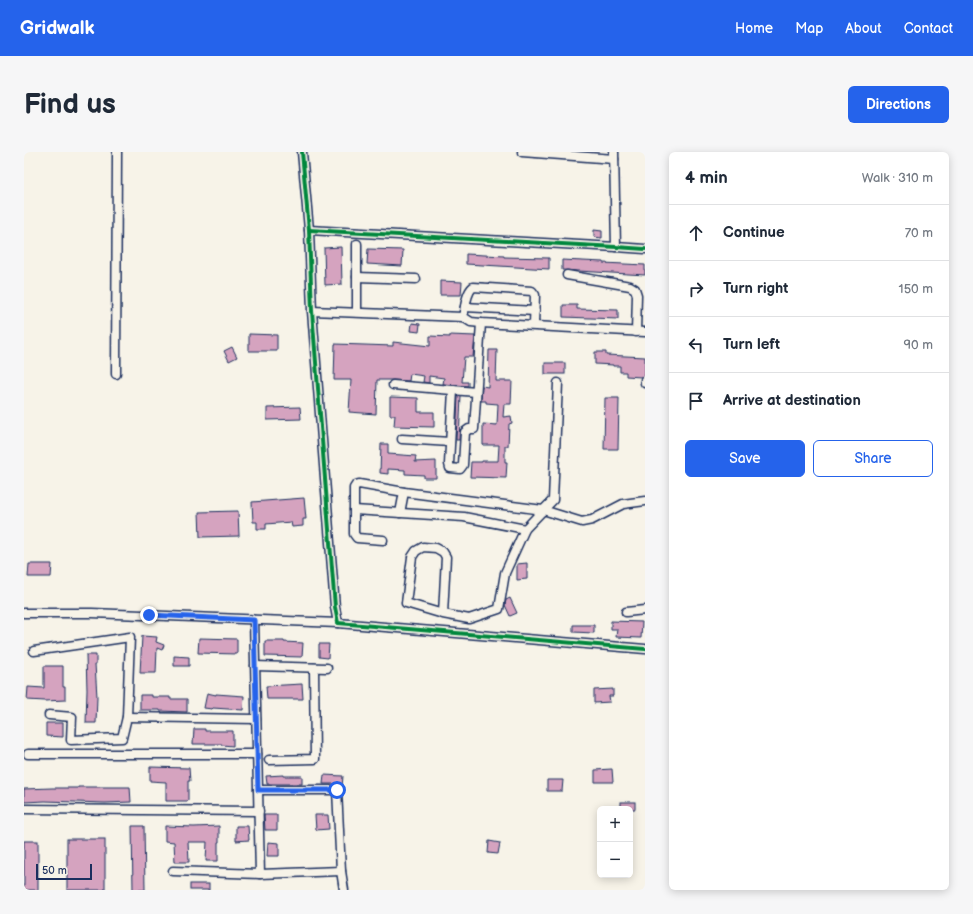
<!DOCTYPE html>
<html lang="en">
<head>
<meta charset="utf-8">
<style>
  :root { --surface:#fff; --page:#f6f6f7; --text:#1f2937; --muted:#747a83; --line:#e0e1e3; --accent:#2563eb }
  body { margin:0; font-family:"Balsamiq Sans",sans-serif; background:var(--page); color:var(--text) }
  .controls { position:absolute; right:12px; bottom:12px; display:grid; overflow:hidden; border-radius:6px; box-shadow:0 2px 10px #0003 }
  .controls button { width:36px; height:36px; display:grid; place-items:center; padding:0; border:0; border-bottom:1px solid var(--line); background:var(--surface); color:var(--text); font:20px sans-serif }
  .scale { position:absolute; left:12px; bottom:10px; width:56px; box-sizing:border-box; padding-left:4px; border:2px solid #1b2f5e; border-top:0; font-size:11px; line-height:14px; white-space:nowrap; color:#1b2f5e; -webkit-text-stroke:3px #f7f3e8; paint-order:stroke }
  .stop { position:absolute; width:12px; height:12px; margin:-9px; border:3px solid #2563eb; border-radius:50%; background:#fff }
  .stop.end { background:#2563eb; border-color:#fff; box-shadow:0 1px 4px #0008 }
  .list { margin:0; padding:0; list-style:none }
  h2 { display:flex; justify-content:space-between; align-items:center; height:52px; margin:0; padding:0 16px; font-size:17px }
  h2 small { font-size:13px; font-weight:400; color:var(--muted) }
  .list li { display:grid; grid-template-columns:26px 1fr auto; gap:12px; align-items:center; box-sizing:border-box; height:56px; padding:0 16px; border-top:1px solid var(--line) }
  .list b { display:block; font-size:15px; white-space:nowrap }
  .list em { font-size:13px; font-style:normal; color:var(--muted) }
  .actions { display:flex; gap:8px; padding:12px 16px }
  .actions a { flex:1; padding:9px 0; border:1px solid var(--accent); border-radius:6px; text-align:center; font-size:14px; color:var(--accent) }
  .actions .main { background:var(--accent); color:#fff }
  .icon { flex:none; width:22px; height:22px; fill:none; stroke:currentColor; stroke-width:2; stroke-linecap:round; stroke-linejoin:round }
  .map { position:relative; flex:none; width:621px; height:738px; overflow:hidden; border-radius:6px }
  header { display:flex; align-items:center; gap:24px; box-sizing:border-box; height:56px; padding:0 20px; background:var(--accent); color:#fff }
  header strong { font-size:19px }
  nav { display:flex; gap:22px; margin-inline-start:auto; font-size:14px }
  .intro { display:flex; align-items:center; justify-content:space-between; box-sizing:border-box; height:96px; padding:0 24px }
  h1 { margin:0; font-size:28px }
  .button { padding:10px 18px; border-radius:6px; background:var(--accent); color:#fff; font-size:14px; font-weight:700 }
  main { display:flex; gap:24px; padding:0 24px }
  aside { flex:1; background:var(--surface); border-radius:6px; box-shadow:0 2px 10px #0003 }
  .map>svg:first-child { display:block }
  .building { fill:#d5a3bf; stroke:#1b2f5e }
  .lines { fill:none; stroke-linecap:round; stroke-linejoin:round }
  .minor-casing { stroke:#1b2f5e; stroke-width:11 }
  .minor { stroke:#f7f3e8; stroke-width:8 }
  .cycleway-casing { stroke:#f7f3e8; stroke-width:6 }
  .cycleway { stroke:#00873e; stroke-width:4 }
  .route { stroke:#2563eb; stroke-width:5 }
</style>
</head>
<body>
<header>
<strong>Gridwalk</strong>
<nav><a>Home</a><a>Map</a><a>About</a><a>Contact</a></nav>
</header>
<div class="intro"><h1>Find us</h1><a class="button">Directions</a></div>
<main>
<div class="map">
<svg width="621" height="738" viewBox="0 0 621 738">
  <rect width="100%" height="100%" fill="#f7f3e8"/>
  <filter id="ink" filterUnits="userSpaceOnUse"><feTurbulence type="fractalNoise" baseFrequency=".025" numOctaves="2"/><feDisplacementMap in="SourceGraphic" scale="8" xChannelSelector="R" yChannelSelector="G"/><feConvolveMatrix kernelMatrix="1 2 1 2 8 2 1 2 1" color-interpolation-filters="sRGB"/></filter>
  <g filter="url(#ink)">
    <g class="building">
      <polygon points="570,78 578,79 578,86 570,85"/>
      <polygon points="317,95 318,132 301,133 300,96"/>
      <polygon points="344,97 379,98 378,114 343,112"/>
      <polygon points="442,102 480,104 480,105 525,106 525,117 442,112"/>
      <polygon points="538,108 579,110 579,111 621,113 621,123 538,118"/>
      <polygon points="416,129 438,130 437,143 416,143"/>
      <polygon points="539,153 553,153 553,157 594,158 594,167 539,165"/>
      <polygon points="388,171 396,172 395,180 387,179"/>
      <polygon points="225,182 253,183 253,199 225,199"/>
      <polygon points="426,183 451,184 449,205 440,205 438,230 444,230 444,234 419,232 420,226 405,224 405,231 399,230 400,224 386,222 385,229 369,228 353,228 352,262 325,260 327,228 310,228 311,192 369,194 369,190 406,194 406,184 426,185"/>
      <polygon points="208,195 213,205 205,209 200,199"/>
      <polygon points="465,198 473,198 472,229 488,229 487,252 480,252 479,265 487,264 488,271 485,272 484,294 481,294 481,310 483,310 482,326 446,325 447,310 458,310 458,309 474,309 475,293 459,293 459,272 473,273 474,252 462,251 462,249 457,249 458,234 464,235"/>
      <polygon points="571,200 582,200 582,203 621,205 621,223 617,225 602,224 602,220 596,220 596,214 589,214 589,213 571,212"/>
      <rect x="521" y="211" width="20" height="11"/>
      <polygon points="434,244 437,244 435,288 432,288"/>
      <polygon points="366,245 394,246 394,260 410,260 410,275 370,274 371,263 366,263"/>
      <polygon points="581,246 595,246 594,297 580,297"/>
      <polygon points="276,255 277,267 243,268 243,256"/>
      <polygon points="357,292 364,292 364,302 392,304 391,310 412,309 412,326 400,326 400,323 381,322 381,318 364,317 364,322 356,321"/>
      <polygon points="280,346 282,367 279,367 279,374 268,375 267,370 242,372 242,377 233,377 233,370 229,370 228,350"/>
      <polygon points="214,359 215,384 176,385 175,360"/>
      <polygon points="503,411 503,427 493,428 493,412"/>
      <polygon points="5,412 28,412 27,425 4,425"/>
      <polygon points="486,446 493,461 486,464 481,453 482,448"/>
      <polygon points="587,469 618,470 617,486 592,485 593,477 587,477"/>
      <polygon points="549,473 570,473 570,481 549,480"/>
      <polygon points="118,484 133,485 132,490 140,493 138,498 133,496 132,521 116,521"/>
      <polygon points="175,486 213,487 213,502 174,501"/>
      <polygon points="241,489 260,489 260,490 279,491 278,505 241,504"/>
      <polygon points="295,492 305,492 304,506 295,505"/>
      <polygon points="62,503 72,503 72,512 71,512 73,545 72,571 62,571 63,538"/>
      <polygon points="150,504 165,505 165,514 150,514"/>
      <polygon points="20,514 39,514 39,535 41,535 41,548 21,549 3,548 4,535 20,536"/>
      <polygon points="278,532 279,547 243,547 242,534"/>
      <polygon points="589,537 589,544 585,544 586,550 570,551 570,538"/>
      <polygon points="183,541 192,543 192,542 220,544 219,558 189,556 188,557 180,556"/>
      <polygon points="116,543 128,543 128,545 146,545 146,547 163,547 163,560 136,559 136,558 116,558"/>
      <polygon points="22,571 39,571 39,585 22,584"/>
      <polygon points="170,577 181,577 181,579 209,579 209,594 198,593 198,592 169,592"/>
      <polygon points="126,615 165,616 166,629 164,629 164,649 142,649 142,630 126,629"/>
      <polygon points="588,617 589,630 571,630 571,618"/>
      <polygon points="259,623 259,624 278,624 278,632 243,632 242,624"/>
      <polygon points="300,623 319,624 318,635 313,632 299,632"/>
      <polygon points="523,628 539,628 538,639 523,639"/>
      <polygon points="54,635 106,635 107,650 81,651 21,649 0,650 0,637 28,636 54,636"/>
      <rect x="597" y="650" width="14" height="7"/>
      <polygon points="240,663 253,663 253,678 241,678"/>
      <polygon points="291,663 304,663 305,677 292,678"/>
      <polygon points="108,674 120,674 121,738 109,738"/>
      <polygon points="141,674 170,675 195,674 195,690 194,690 194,709 182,709 183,690 164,690 165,710 151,710 150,690 141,689"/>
      <polygon points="212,674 224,674 225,688 212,689"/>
      <rect x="43" y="687" width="38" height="51"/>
      <rect x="0" y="689" width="14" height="49"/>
      <polygon points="465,689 476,691 474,702 464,701"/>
      <polygon points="244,690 255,691 255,704 243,704"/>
      <rect x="166" y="732" width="19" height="6"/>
    </g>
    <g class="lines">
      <defs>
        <g id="minor">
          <polyline points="278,0 285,78 288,159 311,455 314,471 621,497"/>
          <polyline points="498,0 590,7"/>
          <polyline points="590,0 592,95"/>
          <polyline points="285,78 592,95 621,97"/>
          <polyline points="333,92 333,160"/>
          <polyline points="543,123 606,134 611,137 613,143 612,180"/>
          <polyline points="333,125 392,127"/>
          <polyline points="441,155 511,159"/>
          <polyline points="288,159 439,165 447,170 457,171 621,180"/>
          <path d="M 439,165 C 441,156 442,141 449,135 L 508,139 L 511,143 L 510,173"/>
          <polyline points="92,222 93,0"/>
          <polyline points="621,228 621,231"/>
          <polyline points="369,233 452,240"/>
          <polyline points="429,238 425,312 426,316 436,317 439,313 441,280 445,277 450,277 457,171"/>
          <polyline points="378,287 426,290"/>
          <polyline points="330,358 440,365 501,377"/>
          <polyline points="376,361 380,340"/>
          <polyline points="359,388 333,386 330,382 330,336 332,333 335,332 380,340 519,358 558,370 568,368 599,352 621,349"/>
          <polyline points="602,460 621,458"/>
          <polyline points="0,461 68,461 314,471"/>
          <polyline points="419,462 422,405 419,400 412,396 399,395 392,399 388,405 382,451 419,462 445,467 475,457 481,421 501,377 529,348 534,231"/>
          <polyline points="230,468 236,722"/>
          <polyline points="10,499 106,485 103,565 98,586 47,588 48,565 25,563"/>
          <polyline points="231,514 303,516"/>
          <polyline points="103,565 232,567"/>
          <polyline points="4,602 233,602"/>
          <polyline points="245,608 291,607 290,516"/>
          <polyline points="234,638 313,638 317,719 320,738"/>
          <polyline points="0,657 235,659"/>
          <polyline points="149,719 236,722 317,719"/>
        </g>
      </defs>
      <use href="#minor" class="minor-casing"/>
      <use href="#minor" class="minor"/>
      <defs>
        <g id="cycleway">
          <polyline points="278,0 285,78 288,159 311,455 314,471 621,497"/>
          <polyline points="285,78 592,95 621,97"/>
        </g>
      </defs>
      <use href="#cycleway" class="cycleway-casing"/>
      <use href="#cycleway" class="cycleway"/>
    </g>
  </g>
  <g class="lines" filter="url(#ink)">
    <polyline class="route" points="125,463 230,468 234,638 313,638"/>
  </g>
</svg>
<div class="controls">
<button>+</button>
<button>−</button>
</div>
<div class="scale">50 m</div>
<div class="stop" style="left:313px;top:638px"></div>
<div class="stop end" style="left:125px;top:463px"></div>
</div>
<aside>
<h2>4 min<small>Walk · 310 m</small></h2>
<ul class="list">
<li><svg class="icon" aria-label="ahead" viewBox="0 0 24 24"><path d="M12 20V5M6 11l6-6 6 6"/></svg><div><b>Continue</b></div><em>70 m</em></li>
<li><svg class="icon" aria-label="right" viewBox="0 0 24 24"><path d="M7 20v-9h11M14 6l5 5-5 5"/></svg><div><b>Turn right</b></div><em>150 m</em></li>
<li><svg class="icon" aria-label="left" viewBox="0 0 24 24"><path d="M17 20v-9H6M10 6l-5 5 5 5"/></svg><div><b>Turn left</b></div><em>90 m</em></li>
<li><svg class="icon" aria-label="arrive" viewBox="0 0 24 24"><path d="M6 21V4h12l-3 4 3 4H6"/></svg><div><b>Arrive at destination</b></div></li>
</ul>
<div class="actions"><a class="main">Save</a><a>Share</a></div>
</aside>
</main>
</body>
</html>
